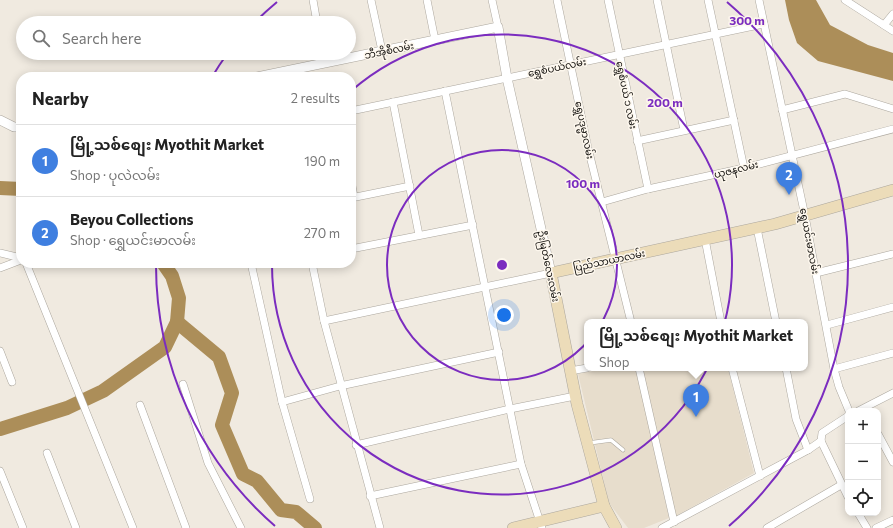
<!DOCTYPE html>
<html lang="en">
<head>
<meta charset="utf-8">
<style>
  :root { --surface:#fff; --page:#f2f2f2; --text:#222; --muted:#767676; --line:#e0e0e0; --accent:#7153cd }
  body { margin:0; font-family:Commissioner,"Noto Sans Myanmar",sans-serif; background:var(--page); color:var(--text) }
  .controls { position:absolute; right:12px; bottom:12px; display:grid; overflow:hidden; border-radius:8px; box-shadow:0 2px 10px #0003 }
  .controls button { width:36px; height:36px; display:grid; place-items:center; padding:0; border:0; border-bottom:1px solid var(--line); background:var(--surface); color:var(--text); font:20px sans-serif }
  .you { position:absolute; left:504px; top:315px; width:14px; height:14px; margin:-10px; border:3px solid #fff; border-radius:50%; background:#1a73e8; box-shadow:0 0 0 6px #1a73e833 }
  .badge { display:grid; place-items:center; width:26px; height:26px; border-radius:50%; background:var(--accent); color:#fff; font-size:13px; font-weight:700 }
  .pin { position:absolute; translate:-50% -33px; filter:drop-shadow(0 1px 2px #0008) }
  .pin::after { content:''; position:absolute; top:21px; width:14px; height:12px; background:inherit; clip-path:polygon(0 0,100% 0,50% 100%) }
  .popup { position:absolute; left:584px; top:319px; width:224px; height:52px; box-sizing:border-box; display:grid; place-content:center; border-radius:8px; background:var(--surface); filter:drop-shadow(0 1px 3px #0005); font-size:13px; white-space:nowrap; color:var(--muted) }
  .popup b { font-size:15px; color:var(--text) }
  .popup::after { content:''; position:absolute; left:50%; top:100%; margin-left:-8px; border:8px solid transparent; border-top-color:var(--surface) }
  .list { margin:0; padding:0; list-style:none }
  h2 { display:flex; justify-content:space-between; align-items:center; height:52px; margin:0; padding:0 16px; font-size:17px }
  h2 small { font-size:13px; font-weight:400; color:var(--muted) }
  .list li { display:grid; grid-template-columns:26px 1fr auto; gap:12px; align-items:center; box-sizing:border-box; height:72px; padding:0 16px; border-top:1px solid var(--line) }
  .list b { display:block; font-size:15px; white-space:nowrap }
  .list p { margin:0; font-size:13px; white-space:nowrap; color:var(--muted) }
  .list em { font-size:13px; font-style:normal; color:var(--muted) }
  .icon { flex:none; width:22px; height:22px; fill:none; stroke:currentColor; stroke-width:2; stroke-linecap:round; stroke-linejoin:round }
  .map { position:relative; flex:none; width:893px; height:528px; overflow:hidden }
  .search { position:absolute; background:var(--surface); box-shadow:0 2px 10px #0003; left:16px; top:16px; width:340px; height:44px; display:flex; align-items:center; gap:10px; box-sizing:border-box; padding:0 14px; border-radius:22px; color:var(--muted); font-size:15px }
  .panel { position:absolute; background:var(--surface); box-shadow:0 2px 10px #0003; left:16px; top:72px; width:340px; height:196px; border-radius:16px }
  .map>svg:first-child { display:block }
  .built { fill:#e7ddcc }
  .water { fill:#ac8e59 }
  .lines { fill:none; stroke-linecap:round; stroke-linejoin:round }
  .river { stroke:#ac8e59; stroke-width:14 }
  .service-casing { stroke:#aca79e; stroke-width:4.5 }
  .minor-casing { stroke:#aca79e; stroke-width:8 }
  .tertiary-casing { stroke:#aca79e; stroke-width:10 }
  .secondary-casing { stroke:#aca79e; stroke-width:12 }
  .service { stroke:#fff; stroke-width:3.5 }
  .minor { stroke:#fff; stroke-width:7 }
  .tertiary { stroke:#fff; stroke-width:9 }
  .secondary { stroke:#ecdcb9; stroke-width:11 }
  .ring { fill:none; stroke:#7b2cbf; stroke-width:2 }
  .labels { text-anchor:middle; stroke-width:3; stroke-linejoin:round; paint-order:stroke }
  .street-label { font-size:10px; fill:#100e0b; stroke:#fdf7ed }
  .centre { fill:#7b2cbf; stroke:#fdf7ed; stroke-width:2 }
  .ring-label { font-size:12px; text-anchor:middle; font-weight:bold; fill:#7b2cbf; stroke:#fdf7ed; stroke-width:3; stroke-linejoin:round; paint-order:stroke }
</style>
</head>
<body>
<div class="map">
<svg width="893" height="528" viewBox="0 0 893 528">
  <rect width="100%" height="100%" fill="#f0eae0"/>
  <g class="built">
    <polygon points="607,368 636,368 669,518 644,528 628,528 609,503 578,374"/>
    <polygon points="641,368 728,368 754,473 674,517"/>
  </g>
  <polygon class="water" points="785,0 816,0 830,25 868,45 893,53 893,81 818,61 797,43 789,20"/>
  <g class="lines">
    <g class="river">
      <polyline points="0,188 21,189"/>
      <polyline points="177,322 219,357 232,393 222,425 243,474 257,481 281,510 296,512 315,528"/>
      <polyline points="0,429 67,408 103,391 165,347 177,322 179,298 172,276 163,263"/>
    </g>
    <defs>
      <polyline id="service" points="589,443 611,440 623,450"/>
      <g id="minor">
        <polyline points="313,0 317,23"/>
        <polyline points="371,0 382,51"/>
        <polyline points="427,0 435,40"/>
        <polyline points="492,0 498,27"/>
        <polyline points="557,0 588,148 631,322"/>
        <polyline points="608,0 648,189"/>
        <polyline points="657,0 684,130"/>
        <polyline points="708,0 744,168"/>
        <polyline points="759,0 805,216 834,369 839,387 849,411"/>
        <polyline points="845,0 893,31"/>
        <polyline points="884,25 893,14"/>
        <polyline points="323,53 325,63"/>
        <polyline points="445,91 521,464 542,528"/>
        <polyline points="393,102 419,235"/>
        <polyline points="782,110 845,94 893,109"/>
        <polyline points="351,111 764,24"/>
        <polyline points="637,141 734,120"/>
        <polyline points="351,180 354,197"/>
        <polyline points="351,198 410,186"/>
        <polyline points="602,202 648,189 744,168 893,129"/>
        <polyline points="757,228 776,322"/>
        <polyline points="705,239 721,322"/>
        <polyline points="351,249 473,225"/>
        <polyline points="0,253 21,258"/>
        <polyline points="26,263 133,528"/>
        <polyline points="251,263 282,402"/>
        <polyline points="312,263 324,321 380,528"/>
        <polyline points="0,268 21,260"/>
        <polyline points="816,273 893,254"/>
        <polyline points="324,321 551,273"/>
        <polyline points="827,325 893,307"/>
        <polyline points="0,351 12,382"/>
        <polyline points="639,368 674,522"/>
        <polyline points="732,368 760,476"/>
        <polyline points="786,368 796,419 808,450"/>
        <polyline points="834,369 893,353"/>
        <polyline points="570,371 587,368"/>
        <polyline points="183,384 208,463 241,528"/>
        <polyline points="140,405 186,528"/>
        <polyline points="858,411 893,393"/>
        <polyline points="878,434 893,462"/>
        <polyline points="821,441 848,497"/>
        <polyline points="821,441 822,433 848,416"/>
        <polyline points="356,445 510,409 575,396"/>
        <polyline points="47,453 76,528"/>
        <polyline points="0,471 23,528"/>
        <polyline points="370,496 521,464"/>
        <polyline points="310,499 282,402 340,386 499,352"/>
        <polyline points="858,513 867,528"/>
        <polyline points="662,528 808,450 821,441"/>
        <polyline points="767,528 841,485"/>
        <polyline points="876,528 893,520"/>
      </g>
      <g id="tertiary">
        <polyline points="257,77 498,27 507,78 551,273"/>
        <polyline points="0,120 14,127 21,127"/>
      </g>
      <g id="secondary">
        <polyline points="513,528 604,506"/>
        <polyline points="616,528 604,506 577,404 551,273 775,224 893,190"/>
      </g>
    </defs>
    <use href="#service" class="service-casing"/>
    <use href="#minor" class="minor-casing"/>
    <use href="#tertiary" class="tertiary-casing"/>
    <use href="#secondary" class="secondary-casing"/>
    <use href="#service" class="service"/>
    <use href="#minor" class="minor"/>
    <use href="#tertiary" class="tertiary"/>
    <use href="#secondary" class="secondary"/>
  </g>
  <g class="ring">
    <circle cx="502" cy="265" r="115"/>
    <path d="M351 91A230 230 0 1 1 272 265"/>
    <path d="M275 526A346 346 0 0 1 156 265M212 77A346 346 0 0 1 227 54M255 22A346 346 0 0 1 277 2M727 2A346 346 0 0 1 729 526"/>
  </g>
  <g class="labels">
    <g class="street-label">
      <text transform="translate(389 50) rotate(-12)" y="4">ဘီအိုစီလမ်း</text>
      <text transform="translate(557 67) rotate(-12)" y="4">ရွှေစံပယ်လမ်း</text>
      <text transform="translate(627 95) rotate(78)" y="4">ရွှေစံပယ် ၁ လမ်း</text>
      <text transform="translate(585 130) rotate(78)" y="4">ရွှေပဒုမ္မာလမ်း</text>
      <text transform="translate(736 169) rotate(-14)" y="4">ယုဇနလမ်း</text>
      <text transform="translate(810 241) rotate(79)" y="4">ရွှေယင်းမာလမ်း</text>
      <text transform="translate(609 260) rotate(-12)" y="4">ပြည်သာယာလမ်း</text>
      <text transform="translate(549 266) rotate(78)" y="4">ဦးမြတ်လေးလမ်း</text>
    </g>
  </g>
  <circle cx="502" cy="265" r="6" class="centre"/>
  <g class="ring-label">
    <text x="747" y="25">300 m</text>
    <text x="665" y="107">200 m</text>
    <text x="583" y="188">100 m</text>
  </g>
</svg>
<div class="controls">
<button>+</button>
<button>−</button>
<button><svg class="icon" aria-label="locate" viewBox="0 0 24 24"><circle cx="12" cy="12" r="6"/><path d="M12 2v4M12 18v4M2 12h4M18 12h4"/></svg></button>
</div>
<div class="you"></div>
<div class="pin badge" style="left:696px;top:417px;background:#3f7fe0">1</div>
<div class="popup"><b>မြို့သစ်စျေး Myothit Market</b>Shop</div>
<div class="pin badge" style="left:789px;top:195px;background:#3f7fe0">2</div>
<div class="search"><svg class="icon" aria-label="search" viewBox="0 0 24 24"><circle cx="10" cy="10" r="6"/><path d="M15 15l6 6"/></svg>Search here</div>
<section class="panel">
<h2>Nearby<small>2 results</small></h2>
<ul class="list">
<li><span class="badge" style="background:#3f7fe0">1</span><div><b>မြို့သစ်စျေး Myothit Market</b><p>Shop · ပုလဲလမ်း</p></div><em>190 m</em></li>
<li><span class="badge" style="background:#3f7fe0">2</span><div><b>Beyou Collections</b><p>Shop · ရွှေယင်းမာလမ်း</p></div><em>270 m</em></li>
</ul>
</section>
</div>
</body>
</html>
